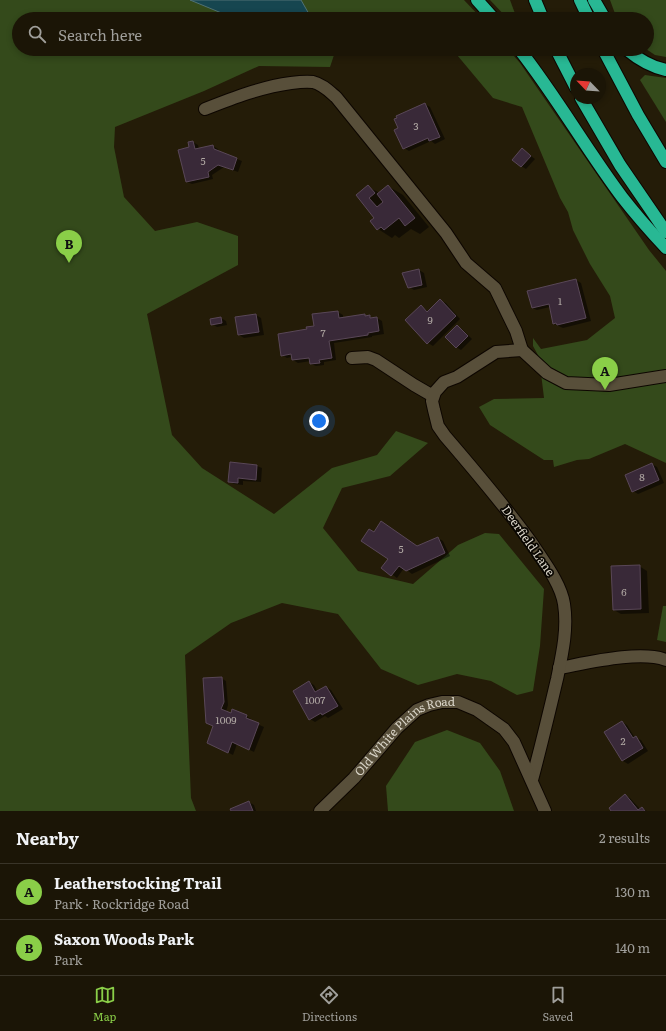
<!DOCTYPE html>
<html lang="en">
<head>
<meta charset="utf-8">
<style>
  :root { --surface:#1b1506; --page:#241e10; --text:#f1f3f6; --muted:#a09f9b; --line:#393428; --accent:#8ace48 }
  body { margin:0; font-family:Literata,serif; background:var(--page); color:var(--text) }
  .compass { position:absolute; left:570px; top:68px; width:36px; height:36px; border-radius:50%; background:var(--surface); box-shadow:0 2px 6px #0003; rotate:295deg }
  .you { position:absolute; left:319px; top:421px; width:14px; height:14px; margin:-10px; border:3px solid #fff; border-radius:50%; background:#1a73e8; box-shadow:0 0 0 6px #1a73e833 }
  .badge { display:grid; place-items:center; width:26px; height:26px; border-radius:50%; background:var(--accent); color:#111; font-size:13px; font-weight:700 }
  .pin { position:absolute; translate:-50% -33px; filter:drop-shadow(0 1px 2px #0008) }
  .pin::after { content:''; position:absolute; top:21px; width:14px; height:12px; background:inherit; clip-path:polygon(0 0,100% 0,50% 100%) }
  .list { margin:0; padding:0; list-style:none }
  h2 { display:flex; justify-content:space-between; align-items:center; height:52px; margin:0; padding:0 16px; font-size:17px }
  h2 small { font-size:13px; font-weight:400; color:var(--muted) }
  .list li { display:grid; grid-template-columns:26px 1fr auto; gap:12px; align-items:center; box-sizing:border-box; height:56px; padding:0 16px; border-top:1px solid var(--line) }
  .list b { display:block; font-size:15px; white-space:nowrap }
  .list p { margin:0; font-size:13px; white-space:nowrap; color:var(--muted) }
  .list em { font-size:13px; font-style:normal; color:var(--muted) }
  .icon { flex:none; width:22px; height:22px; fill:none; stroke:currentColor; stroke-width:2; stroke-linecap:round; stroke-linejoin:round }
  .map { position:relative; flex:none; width:666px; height:811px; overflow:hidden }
  .search { position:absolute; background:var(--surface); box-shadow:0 2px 6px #0003; left:12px; right:12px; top:12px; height:44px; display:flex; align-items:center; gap:10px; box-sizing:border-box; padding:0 14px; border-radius:22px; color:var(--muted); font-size:15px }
  .sheet { height:164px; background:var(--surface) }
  nav { display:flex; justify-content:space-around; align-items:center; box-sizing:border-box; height:56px; border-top:1px solid var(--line); background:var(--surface); font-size:11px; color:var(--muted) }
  nav a { display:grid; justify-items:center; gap:2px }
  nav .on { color:var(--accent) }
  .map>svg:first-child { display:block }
  .green { fill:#344a1b }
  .water { fill:#164650; stroke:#507174 }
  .shadow { fill:#0007 }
  .building { fill:#392938; stroke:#594757 }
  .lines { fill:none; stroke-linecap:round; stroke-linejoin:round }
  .minor-casing { stroke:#0d0600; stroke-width:14 }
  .highway-casing { stroke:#0d0600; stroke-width:14 }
  .minor { stroke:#584f3a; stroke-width:12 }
  .highway { stroke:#28b894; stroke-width:12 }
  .labels { text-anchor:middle; stroke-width:3.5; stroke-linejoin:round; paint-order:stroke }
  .number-label { font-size:10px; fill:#b1a9a4 }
  .street-label { font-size:12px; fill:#d9d4c8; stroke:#0a0702 }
</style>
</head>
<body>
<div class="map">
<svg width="666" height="811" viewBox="0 0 666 811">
  <rect width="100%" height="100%" fill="#241c08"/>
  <g class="green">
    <polygon points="0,0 464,0 482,19 19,19 19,49 336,49 330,67 259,66 204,91 115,127 114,147 124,197 155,231 197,222 238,236 238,265 147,314 172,435 202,468 274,514 332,468 377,455 396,431 428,443 390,476 342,488 323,528 358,571 413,584 458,545 485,533 499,534 544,589 540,646 533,691 517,695 491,681 457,674 418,685 381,669 338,614 282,603 231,623 185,655 191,798 196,811 0,811"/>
    <polygon points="490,0 510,0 517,19 508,19"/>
    <polygon points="610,0 666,0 666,57 655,55 646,49 647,19 617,19"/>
    <polygon points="452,49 508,49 520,63 649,250 666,271 666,463 625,444 589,459 577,460 554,467 553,460 544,460 490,425 479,407 494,399 544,398 539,357 533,346 533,338 541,349 587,340 615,318 610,296 590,264 573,230 568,212 560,198 522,107 493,98"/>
    <polygon points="645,75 666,78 666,122 640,80"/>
    <polygon points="663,606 666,606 666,642 657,640"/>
    <polygon points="447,730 480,743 500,771 514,811 388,811 386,786 415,742"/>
  </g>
  <polygon class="water" points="190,0 301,0 309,14 304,19 236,19"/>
  <g class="shadow">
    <polygon points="425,104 430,107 445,139 435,144 431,141 409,151 404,148 398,118"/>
    <polygon points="193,142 198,145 199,149 213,146 218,149 219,152 242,161 238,172 224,167 212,175 213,179 192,184 187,182 190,148"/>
    <polygon points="522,149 535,159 526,169 521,166"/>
    <polygon points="388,186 403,195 429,227 420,234 411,229 399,238 395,235 392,238 378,229 375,218 357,195 368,187 380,193"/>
    <polygon points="419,270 424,273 427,287 414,290 409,287"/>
    <polygon points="576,280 581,283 591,321 563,328 554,324 550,307 537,310 532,308 528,291"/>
    <polygon points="441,301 446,303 460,319 433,346 428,343 421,306 429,312"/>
    <polygon points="338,312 343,315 343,318 364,315 374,318 377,318 382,321 384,334 372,336 372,337 334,343 336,360 324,362 324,365 316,366 311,364 311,361 298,363 293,360 292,357 287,358 282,355 308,330"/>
    <polygon points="256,315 261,318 264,335 244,338 239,335 237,318"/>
    <polygon points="221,318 226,321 227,325 217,327 212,324"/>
    <polygon points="457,326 462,329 472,339 461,350 456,347"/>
    <polygon points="652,464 657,467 664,483 638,494 633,491"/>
    <polygon points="257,466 262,468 261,482 243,481 243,485 234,484 229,481"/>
    <polygon points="374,533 418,547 438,538 443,541 450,556 412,574 404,568 397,578 383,568 389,559"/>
    <polygon points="639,566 647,571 649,613 621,614 614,610"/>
    <polygon points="221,678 226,681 228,705 226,712 246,716 251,719 251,721 264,727 254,752 237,744 233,755 213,745 214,726"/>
    <polygon points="309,682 314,685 318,692 326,687 331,690 343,709 328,718 325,716 315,722 310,719 294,691"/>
    <polygon points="622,722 627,725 635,738 636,738 641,740 648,751 628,764 623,761 606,733"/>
    <polygon points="625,795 630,798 640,809 642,808 647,811 613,811"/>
    <polygon points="249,802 254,805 256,811 232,811"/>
  </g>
  <g class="building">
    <polygon points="425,103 440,137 429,141 428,138 403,149 394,130 398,128 394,119 397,118 396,116"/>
    <polygon points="193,141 195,149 213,145 214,149 237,158 233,170 218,165 208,172 209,177 186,182 178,150 189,147 188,142"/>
    <polygon points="522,148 531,156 521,167 512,160"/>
    <polygon points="368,185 375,193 369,198 377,207 383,202 377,194 388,185 415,218 405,226 399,218 384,230 381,227 377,230 370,221 374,218 356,195"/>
    <polygon points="419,269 422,285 408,288 402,273"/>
    <polygon points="576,279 586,318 557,325 556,323 553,324 549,304 532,308 527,291"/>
    <polygon points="440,299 456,316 427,344 405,320 421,305 427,312"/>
    <polygon points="338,311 339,318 365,314 365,316 370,315 370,318 377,317 379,331 368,333 368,335 329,341 332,358 319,360 320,363 310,364 309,358 292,360 291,354 281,356 278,334 307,329 306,327 314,326 312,314"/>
    <polygon points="256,314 259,332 238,335 235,317"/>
    <polygon points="221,317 222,323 211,325 210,319"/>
    <polygon points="457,325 468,336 456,348 445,337"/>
    <polygon points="230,462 257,465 256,480 238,478 238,483 228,482"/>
    <polygon points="652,463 659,480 632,492 625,475"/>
    <polygon points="381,521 417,546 438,537 445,553 406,571 399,566 391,576 381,568 388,559 361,541 369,529 374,532"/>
    <polygon points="640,565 641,609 613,610 611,566"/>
    <polygon points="222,677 224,702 221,709 231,713 232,709 247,715 246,718 259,723 249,750 232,742 228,753 207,743 213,726 206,723 203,678"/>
    <polygon points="309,681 315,692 326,686 338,706 322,715 321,713 309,720 293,691"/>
    <polygon points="622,721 633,738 636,736 643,748 622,761 604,732"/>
    <polygon points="625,794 638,810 642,807 645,811 611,811 609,808"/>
    <polygon points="249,801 253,811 231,811 230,809"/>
  </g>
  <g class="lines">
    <defs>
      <g id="minor">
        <path d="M 205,109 C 233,98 261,87 291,83 C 298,82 306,81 313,82 C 322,84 329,91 336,97 L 446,233 L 466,263 L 495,288 L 516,331 L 522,350"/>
        <polyline points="352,358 368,357 376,360 414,385 433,396"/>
        <path d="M 559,668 C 587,663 640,650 666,660"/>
        <path d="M 532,780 C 541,746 549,713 557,679 C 562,655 568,629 564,604 C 561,584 544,562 533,545 C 506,507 476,472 445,436 L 438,426 L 434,410 L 432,401 L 435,392 L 444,382 L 457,377 L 496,352 L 522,350 L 547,373 L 566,383 L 609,385 L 666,376"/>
        <path id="s1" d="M 320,811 L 354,778 L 397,728 L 417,710 L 429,705 L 442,702 L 458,702 L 477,710 L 504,729 L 514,742 L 545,811"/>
      </g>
      <g id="highway">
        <polyline points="477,0 494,19"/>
        <polyline points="535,0 543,19"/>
        <polyline points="580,0 589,19"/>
        <polyline points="594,0 605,19"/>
        <path d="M 519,49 C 556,96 586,149 622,197 C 636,215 651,232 666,248"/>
        <polyline points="556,49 576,88"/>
        <polyline points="603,49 638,115 666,162"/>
        <path d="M 626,49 C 638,59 651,67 666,70"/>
        <polyline points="581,98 620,165 666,232"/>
      </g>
    </defs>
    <use href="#minor" class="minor-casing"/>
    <use href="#highway" class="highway-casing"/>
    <use href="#minor" class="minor"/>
    <use href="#highway" class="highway"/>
  </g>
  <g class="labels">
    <g class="number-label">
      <text x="416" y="130">3</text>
      <text x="203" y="165">5</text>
      <text x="560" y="305">1</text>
      <text x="430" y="324">9</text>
      <text x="323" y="337">7</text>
      <text x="642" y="481">8</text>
      <text x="401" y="553">5</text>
      <text x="624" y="596">6</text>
      <text x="315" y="704">1007</text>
      <text x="226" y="724">1009</text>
      <text x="623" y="745">2</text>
    </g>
    <g class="street-label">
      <text transform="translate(528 541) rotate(55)" y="4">Deerfield Lane</text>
      <text dy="4" stroke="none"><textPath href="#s1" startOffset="116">Old White Plains Road</textPath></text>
    </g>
  </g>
</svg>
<svg class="compass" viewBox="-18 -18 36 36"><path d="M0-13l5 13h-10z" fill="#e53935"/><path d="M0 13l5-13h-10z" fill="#a09f9b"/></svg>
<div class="you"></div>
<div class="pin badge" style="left:605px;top:390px">A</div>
<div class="pin badge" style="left:69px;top:263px">B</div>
<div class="search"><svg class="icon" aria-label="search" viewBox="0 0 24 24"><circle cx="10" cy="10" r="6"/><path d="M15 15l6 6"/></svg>Search here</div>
</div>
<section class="sheet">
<h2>Nearby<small>2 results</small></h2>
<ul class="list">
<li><span class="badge">A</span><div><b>Leatherstocking Trail</b><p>Park · Rockridge Road</p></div><em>130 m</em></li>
<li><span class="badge">B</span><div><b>Saxon Woods Park</b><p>Park</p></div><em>140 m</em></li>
</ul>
</section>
<nav>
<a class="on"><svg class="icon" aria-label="map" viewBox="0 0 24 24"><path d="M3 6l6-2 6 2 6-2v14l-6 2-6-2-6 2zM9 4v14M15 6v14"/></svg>Map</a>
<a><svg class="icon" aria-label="directions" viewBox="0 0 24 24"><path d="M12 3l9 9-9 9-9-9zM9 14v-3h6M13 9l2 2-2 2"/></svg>Directions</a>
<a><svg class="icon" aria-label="saved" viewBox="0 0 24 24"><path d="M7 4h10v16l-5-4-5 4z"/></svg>Saved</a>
</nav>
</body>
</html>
